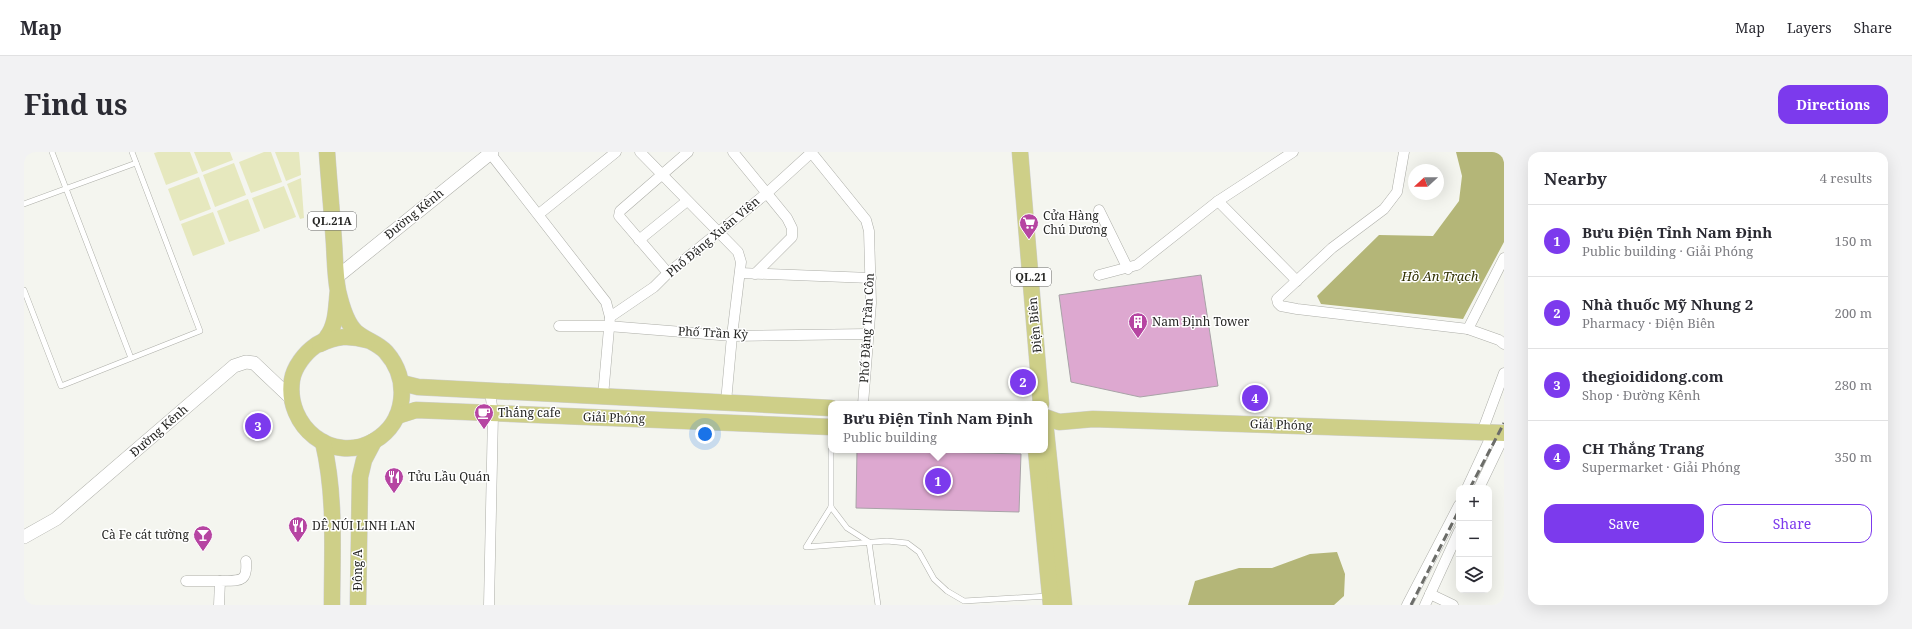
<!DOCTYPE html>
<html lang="en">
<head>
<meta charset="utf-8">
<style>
  :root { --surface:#fff; --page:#f2f2f3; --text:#2b2b33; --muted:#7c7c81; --line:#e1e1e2; --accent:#7c3aed }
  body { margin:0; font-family:"Noto Serif",serif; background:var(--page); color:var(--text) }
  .controls { position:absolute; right:12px; bottom:12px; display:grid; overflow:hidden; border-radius:8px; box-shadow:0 4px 16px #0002 }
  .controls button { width:36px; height:36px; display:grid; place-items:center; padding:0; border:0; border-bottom:1px solid var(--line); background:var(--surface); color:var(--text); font:20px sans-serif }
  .compass { position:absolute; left:1384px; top:12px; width:36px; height:36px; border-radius:50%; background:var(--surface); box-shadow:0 4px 16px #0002; rotate:249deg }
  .you { position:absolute; left:681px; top:282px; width:14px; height:14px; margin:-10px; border:3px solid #fff; border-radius:50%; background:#1a73e8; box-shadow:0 0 0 6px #1a73e833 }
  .badge { display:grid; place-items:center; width:26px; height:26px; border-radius:50%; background:var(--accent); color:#fff; font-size:13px; font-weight:700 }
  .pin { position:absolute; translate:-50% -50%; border:2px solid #fff; box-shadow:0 1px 4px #0006 }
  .popup { position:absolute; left:804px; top:249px; width:220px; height:52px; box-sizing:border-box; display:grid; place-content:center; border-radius:8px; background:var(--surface); filter:drop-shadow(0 1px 3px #0005); font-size:13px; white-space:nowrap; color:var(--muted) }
  .popup b { font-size:15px; color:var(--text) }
  .popup::after { content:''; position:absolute; left:50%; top:100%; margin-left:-8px; border:8px solid transparent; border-top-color:var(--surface) }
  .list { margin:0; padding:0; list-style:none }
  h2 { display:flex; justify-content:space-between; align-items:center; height:52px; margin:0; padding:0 16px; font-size:17px }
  h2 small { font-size:13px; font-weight:400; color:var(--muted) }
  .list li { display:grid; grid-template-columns:26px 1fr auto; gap:12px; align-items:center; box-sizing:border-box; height:72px; padding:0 16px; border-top:1px solid var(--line) }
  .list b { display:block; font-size:15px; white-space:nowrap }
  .list p { margin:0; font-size:13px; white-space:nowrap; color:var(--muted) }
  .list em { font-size:13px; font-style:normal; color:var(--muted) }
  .actions { display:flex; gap:8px; padding:12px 16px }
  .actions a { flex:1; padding:9px 0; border:1px solid var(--accent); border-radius:12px; text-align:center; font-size:14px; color:var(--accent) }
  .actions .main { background:var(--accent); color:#fff }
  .icon { flex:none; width:22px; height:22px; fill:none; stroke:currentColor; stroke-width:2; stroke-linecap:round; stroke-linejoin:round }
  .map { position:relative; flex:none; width:1480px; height:453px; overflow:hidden; border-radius:12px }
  header { display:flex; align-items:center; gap:24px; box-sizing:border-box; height:56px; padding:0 20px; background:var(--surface); border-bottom:1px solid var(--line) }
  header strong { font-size:19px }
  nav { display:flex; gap:22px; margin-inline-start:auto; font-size:14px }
  .intro { display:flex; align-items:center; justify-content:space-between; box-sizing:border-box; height:96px; padding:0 24px }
  h1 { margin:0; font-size:28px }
  .button { padding:10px 18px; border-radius:12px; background:var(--accent); color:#fff; font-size:14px; font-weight:700 }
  main { display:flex; gap:24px; padding:0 24px }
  aside { flex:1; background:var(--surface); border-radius:12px; box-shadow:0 4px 16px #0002 }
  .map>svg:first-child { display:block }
  .green { fill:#e6e8be }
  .water { fill:#b4b678 }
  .building { fill:#dda8d0; stroke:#a8a3a7 }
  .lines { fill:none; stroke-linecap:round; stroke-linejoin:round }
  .service-casing { stroke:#adaea8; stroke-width:6 }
  .minor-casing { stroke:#adaea8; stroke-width:11 }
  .tertiary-casing { stroke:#adaea8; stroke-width:14 }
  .primary-casing { stroke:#cfcfcf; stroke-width:17 }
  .service { stroke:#fff; stroke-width:5 }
  .minor { stroke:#fff; stroke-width:10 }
  .tertiary { stroke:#fff; stroke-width:13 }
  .primary { stroke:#cecf88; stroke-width:16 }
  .rail { stroke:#6c6d69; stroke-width:3; stroke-dasharray:8 4; stroke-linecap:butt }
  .labels { text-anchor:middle; stroke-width:3; stroke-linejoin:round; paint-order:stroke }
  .shield { fill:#fff; stroke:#676766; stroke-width:1 }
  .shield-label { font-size:11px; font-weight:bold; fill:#262624 }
  .street-label { font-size:12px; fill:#262624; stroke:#fff }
  .poi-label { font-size:12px; fill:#262624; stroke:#fff; text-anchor:start }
  .water-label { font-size:13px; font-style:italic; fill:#2f2f00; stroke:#fff }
</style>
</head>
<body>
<header>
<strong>Map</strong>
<nav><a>Map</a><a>Layers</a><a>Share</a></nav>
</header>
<div class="intro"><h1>Find us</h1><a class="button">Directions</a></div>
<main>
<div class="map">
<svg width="1480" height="453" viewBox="0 0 1480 453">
  <rect width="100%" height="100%" fill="#f4f5ef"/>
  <g class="green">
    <polygon points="134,0 166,0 174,21 142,33 130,1"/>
    <polygon points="170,0 206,0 209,8 178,20"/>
    <polygon points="240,0 247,0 258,30 227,41 215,10"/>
    <polygon points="251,0 275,0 277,23 262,29"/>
    <polygon points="210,11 222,43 191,55 179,23"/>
    <polygon points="175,25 187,57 156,69 144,37"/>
    <polygon points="277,26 280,66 276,67 263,32"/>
    <polygon points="260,34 272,65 240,77 228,46"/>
    <polygon points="224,47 236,79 205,90 193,59"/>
    <polygon points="189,60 201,92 169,104 157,72"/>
  </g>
  <g class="water">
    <polygon points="1432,0 1480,0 1480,90 1439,167 1297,152 1293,144 1355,83 1409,84 1435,49 1438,24"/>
    <polygon points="1313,400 1321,422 1320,444 1310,453 1164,453 1171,429 1215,416 1248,416 1286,402"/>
  </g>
  <g class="building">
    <polygon points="1177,123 1194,234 1116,245 1047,230 1035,143"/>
    <polygon points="833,298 997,302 995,360 832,356"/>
  </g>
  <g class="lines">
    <defs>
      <g id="service">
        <polyline points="28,0 107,206"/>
        <polyline points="0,52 112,11"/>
        <polyline points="0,138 37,234 176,179 108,0"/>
        <polyline points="807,298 807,355 782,395 863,389 883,391 895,400 910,427 923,439 940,449 1024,444"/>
        <polyline points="807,355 823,376 845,390 854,453"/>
      </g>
      <g id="minor">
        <polyline points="616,0 714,100 717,110 708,184 702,250"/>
        <polyline points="709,0 763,66 768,76 768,85 731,122"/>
        <polyline points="787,0 842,68 845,79 847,151 839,252"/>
        <polyline points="1380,0 1373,40 1360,57 1308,96 1253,147 1254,151 1257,154 1273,157 1444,177 1475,188 1480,192"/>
        <polyline points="466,1 582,150 586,165 579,244"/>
        <polyline points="1194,49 1273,129"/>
        <polyline points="1075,58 1104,117"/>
        <polyline points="515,62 592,0"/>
        <polyline points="615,88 663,49"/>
        <polyline points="644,121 595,64 596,59 664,0"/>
        <polyline points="716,121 847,126"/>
        <polyline points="1075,123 1113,113 1194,49 1269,0"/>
        <polyline points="586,165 630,135 644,121 743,41 788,0"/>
        <polyline points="535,174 584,174 708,184 844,182"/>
        <polyline points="1444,177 1480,106"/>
        <polyline points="1458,280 1480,221"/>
        <polyline points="1443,336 1469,280"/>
        <polyline points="1455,336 1480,284"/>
        <polyline points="162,429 196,429"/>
        <polyline points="1406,442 1429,453"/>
        <path d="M 195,453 L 196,429 C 214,428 224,432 222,409"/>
        <polyline points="465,453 469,262 466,239"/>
        <polyline points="1383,453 1435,353"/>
        <polyline points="1401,453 1435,379"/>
      </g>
      <g id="tertiary">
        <polyline points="313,125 468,0"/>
        <polyline points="0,385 32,367 210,214 222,210 230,211 268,247"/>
      </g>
      <g id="primary">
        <path d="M 303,0 C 305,30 308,60 310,91 C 311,106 311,123 314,139 C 317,152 322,171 332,180 C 341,188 354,191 362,200 C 386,227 383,270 350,289 C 308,313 261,274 268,228 C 270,215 281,201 291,194 C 295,191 301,189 303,185 C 313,172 312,154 314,138"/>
        <polyline points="996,0 1017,252"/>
        <path d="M 296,192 C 312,184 325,183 343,188"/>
        <polyline points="378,231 394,235 807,256"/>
        <polyline points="373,264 392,258 807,275"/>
        <polyline points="1021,265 1035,270 1069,267 1480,281"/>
        <polyline points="1021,269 1040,453"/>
        <path d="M 299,290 C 312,344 308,399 308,453"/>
        <polyline points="1012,298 1027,453"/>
        <polyline points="334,453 336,325 340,308 350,289"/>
      </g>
    </defs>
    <use href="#service" class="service-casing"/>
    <use href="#minor" class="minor-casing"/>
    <use href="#tertiary" class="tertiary-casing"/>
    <use href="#primary" class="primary-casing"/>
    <use href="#service" class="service"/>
    <use href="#minor" class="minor"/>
    <use href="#tertiary" class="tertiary"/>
    <use href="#primary" class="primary"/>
    <g class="rail">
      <polyline points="1446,336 1480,271"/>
      <polyline points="1387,453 1435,358"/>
    </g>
  </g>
  <defs>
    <symbol id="supermarket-pin" viewBox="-11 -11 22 30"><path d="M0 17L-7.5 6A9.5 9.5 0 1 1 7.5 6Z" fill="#b645a2" stroke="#fff"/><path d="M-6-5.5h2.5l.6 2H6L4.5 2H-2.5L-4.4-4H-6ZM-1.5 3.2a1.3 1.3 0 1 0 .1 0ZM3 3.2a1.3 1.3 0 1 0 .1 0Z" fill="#fff"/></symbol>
    <symbol id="building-pin" viewBox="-11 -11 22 30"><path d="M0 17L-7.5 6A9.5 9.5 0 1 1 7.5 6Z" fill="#b645a2" stroke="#fff"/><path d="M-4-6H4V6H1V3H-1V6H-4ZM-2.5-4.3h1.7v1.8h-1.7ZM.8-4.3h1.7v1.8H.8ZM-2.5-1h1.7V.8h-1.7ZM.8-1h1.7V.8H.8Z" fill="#fff"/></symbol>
    <symbol id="cafe-pin" viewBox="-11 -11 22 30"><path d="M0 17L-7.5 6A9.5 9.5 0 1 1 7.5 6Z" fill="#b645a2" stroke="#fff"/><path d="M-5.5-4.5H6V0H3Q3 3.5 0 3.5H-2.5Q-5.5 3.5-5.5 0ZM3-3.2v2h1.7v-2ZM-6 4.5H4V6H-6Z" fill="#fff"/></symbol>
    <symbol id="restaurant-pin" viewBox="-11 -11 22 30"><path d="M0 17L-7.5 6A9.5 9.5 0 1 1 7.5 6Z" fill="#b645a2" stroke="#fff"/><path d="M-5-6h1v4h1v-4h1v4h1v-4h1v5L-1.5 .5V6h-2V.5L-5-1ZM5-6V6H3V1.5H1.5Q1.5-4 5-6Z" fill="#fff"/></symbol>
    <symbol id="bar-pin" viewBox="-11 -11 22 30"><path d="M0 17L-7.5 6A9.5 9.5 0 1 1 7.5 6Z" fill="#b645a2" stroke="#fff"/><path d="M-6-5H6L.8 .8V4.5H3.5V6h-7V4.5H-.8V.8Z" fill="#fff"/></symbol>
  </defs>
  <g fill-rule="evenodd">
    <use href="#supermarket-pin" x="994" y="60" width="22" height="30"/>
    <use href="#building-pin" x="1103" y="159" width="22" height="30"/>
    <use href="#cafe-pin" x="449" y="250" width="22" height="30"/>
    <use href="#restaurant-pin" x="359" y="314" width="22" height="30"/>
    <use href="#restaurant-pin" x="263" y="363" width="22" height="30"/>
    <use href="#bar-pin" x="168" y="372" width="22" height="30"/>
  </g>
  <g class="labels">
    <g class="shield">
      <rect x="284" y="60" width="48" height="18" rx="3"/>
      <rect x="987" y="116" width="40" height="18" rx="3"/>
    </g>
    <g class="shield-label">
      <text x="308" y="73">QL.21A</text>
      <text x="1007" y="129">QL.21</text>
    </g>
    <g class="street-label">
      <text transform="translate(390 62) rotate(-39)" y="4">Đường Kênh</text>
      <text transform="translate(689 85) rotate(-40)" y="4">Phố Đặng Xuân Viện</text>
      <text transform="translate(1011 173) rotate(-95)" y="4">Điện Biên</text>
      <text transform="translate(843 176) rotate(-87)" y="4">Phố Đặng Trần Côn</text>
      <text transform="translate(689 181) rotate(3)" y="4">Phố Trần Kỳ</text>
      <text transform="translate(590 266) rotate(2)" y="4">Giải Phóng</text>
      <text transform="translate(1257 273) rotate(2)" y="4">Giải Phóng</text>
      <text transform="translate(135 279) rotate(-41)" y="4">Đường Kênh</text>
      <text transform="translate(334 418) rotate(-90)" y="4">Đông A</text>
    </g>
    <g class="poi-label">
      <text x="1019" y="68">Cửa Hàng<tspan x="1019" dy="14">Chú Dương</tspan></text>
      <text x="1128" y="174">Nam Định Tower</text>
      <text x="474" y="265">Thắng cafe</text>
      <text x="384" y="329">Tửu Lầu Quán</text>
      <text x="288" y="378">DÊ NÚI LINH LAN</text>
      <text x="165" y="387" text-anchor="end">Cà Fe cát tường</text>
    </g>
    <g class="water-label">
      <text x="1416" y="129">Hồ An Trạch</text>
    </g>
  </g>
</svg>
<div class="controls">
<button>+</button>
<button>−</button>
<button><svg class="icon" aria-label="layers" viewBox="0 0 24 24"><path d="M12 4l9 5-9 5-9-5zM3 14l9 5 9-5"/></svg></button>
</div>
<svg class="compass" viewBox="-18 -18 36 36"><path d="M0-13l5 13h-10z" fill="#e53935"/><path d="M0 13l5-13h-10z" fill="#7c7c81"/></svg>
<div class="you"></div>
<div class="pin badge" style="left:914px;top:329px">1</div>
<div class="popup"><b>Bưu Điện Tỉnh Nam Định</b>Public building</div>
<div class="pin badge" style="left:999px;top:230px">2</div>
<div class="pin badge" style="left:234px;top:274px">3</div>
<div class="pin badge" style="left:1231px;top:246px">4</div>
</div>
<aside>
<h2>Nearby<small>4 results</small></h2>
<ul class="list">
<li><span class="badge">1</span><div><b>Bưu Điện Tỉnh Nam Định</b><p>Public building · Giải Phóng</p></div><em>150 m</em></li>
<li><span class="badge">2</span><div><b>Nhà thuốc Mỹ Nhung 2</b><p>Pharmacy · Điện Biên</p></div><em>200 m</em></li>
<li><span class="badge">3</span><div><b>thegioididong.com</b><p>Shop · Đường Kênh</p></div><em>280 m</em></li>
<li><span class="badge">4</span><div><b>CH Thắng Trang</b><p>Supermarket · Giải Phóng</p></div><em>350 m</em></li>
</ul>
<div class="actions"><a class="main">Save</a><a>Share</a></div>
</aside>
</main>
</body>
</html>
